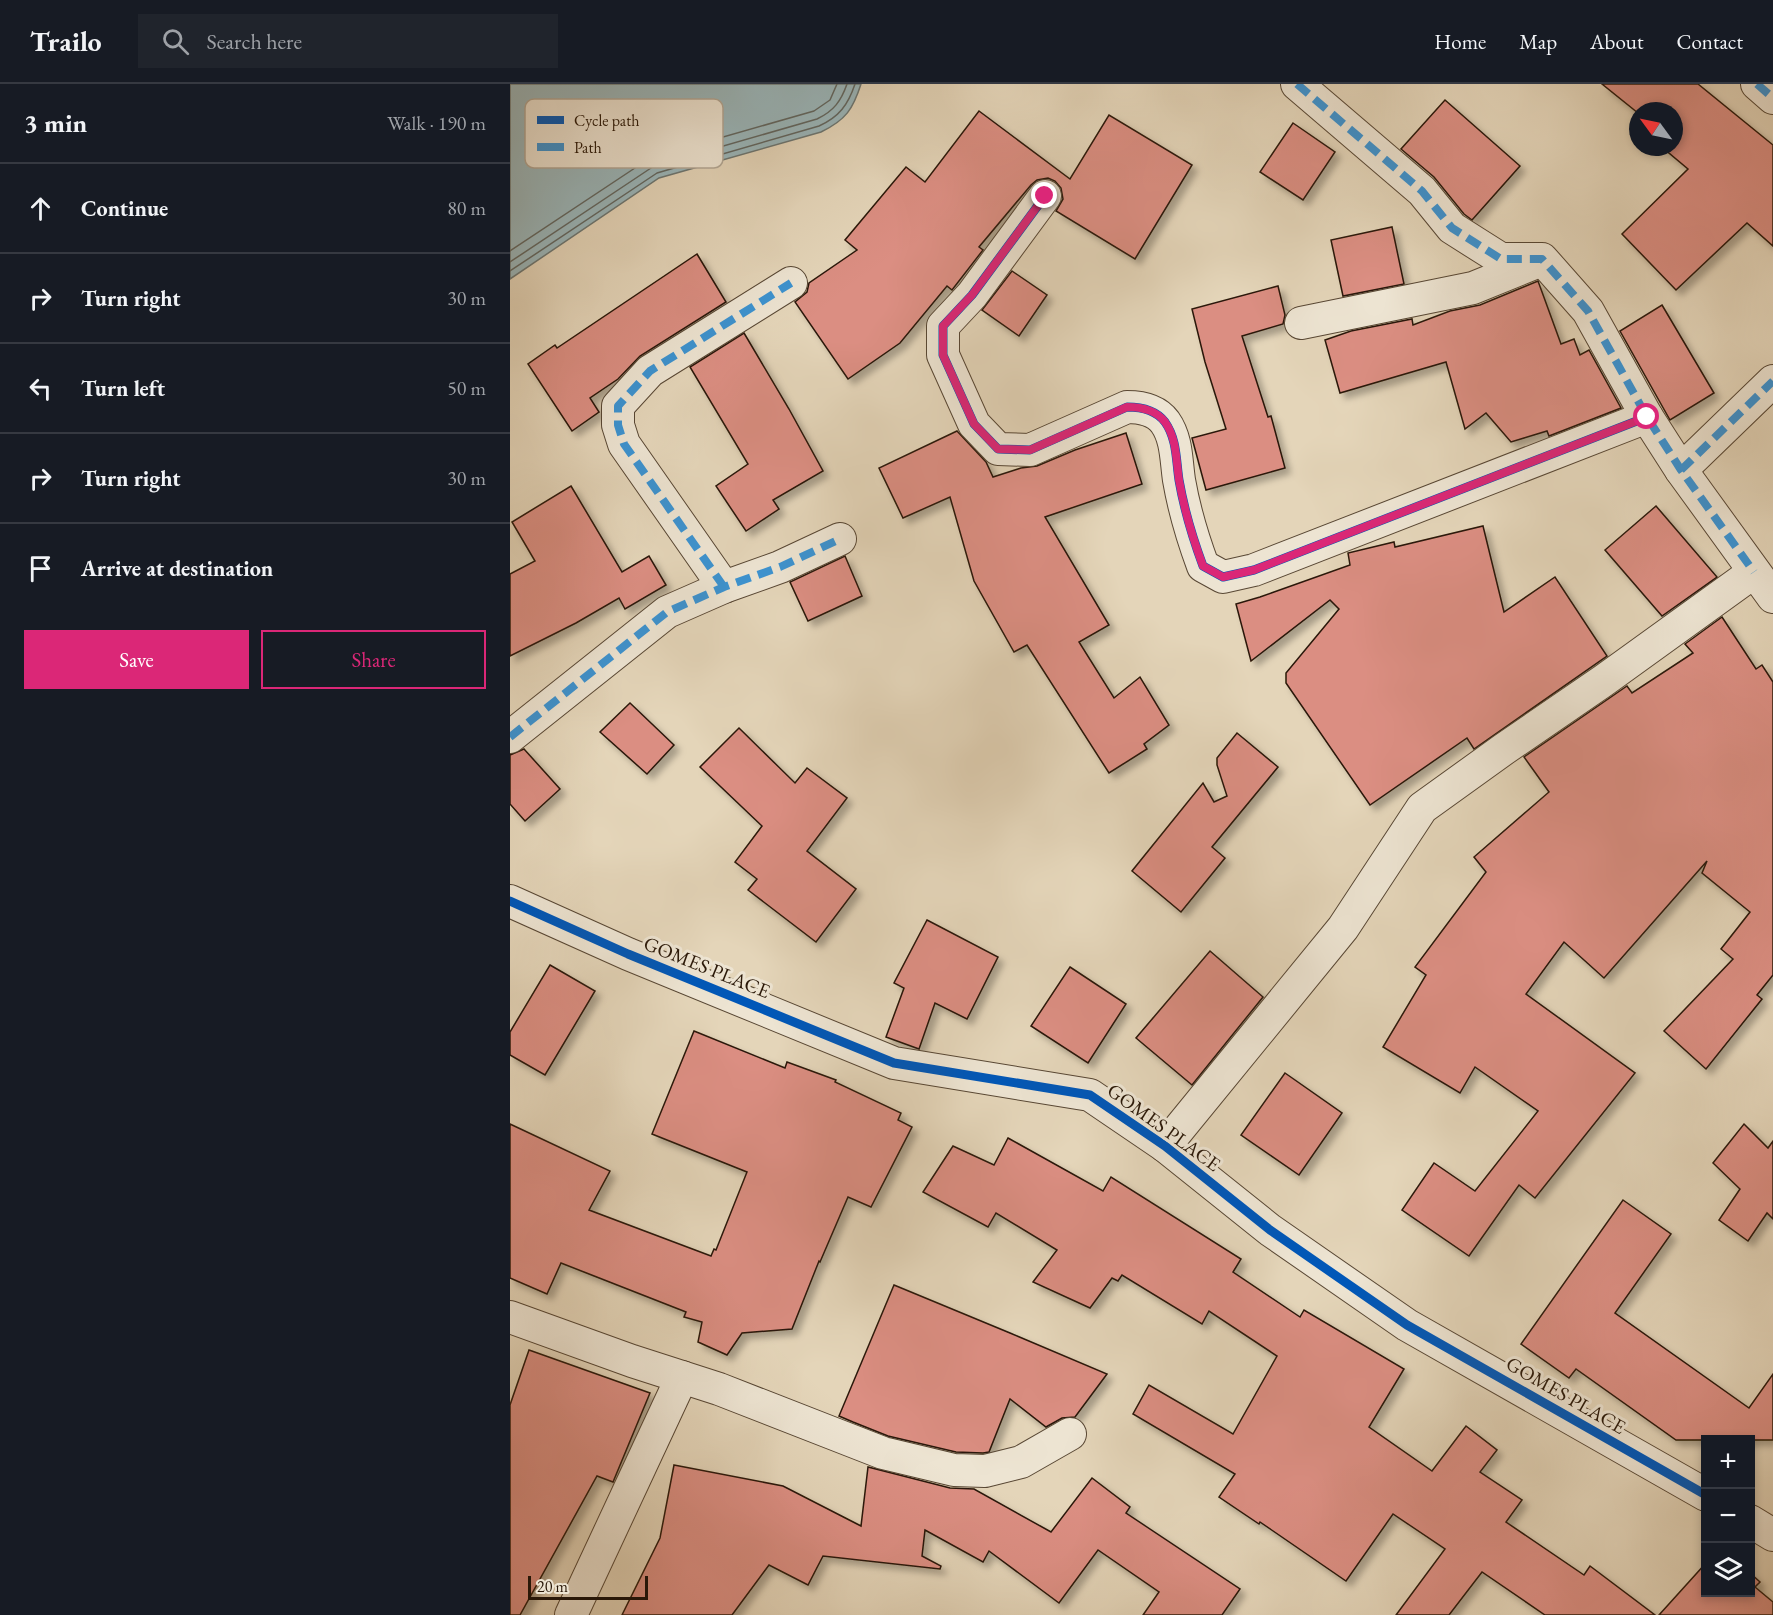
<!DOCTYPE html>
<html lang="en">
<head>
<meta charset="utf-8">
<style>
  :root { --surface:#171b24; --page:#20242c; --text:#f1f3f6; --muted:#9ea1a6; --line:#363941; --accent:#db2777 }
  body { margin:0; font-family:"EB Garamond",serif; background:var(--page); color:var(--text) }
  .controls { position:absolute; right:18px; bottom:18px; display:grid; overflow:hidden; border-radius:0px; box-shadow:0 3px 9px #0003 }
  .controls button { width:54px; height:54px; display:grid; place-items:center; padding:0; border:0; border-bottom:2px solid var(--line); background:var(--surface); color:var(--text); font:30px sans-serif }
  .compass { position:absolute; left:1119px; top:18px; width:54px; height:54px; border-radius:50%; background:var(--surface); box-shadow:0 3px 9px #0003; rotate:303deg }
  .scale { position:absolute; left:18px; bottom:15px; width:120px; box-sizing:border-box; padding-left:6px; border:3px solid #2a1808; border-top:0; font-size:16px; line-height:21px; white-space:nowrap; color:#2a1808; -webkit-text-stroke:4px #ede4d2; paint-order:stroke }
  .stop { position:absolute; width:18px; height:18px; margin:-14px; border:4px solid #db2777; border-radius:50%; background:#fff }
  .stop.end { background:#db2777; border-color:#fff; box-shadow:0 2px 6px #0008 }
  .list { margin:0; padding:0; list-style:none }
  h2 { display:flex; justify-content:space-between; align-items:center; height:78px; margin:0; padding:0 24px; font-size:26px }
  h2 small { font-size:20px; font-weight:400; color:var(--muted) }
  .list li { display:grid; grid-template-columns:39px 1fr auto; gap:18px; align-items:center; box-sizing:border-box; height:90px; padding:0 24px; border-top:2px solid var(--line) }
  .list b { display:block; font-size:22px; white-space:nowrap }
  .list em { font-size:20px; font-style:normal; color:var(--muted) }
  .actions { display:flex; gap:12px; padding:18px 24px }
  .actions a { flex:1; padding:14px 0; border:2px solid var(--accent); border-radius:0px; text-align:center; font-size:21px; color:var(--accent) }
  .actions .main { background:var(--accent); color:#fff }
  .icon { flex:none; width:33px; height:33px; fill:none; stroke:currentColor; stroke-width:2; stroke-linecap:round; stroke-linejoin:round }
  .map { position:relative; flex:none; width:1263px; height:1531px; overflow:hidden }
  header { display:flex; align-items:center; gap:36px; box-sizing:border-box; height:84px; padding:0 30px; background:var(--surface); border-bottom:2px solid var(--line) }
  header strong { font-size:28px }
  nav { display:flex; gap:33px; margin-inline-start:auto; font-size:21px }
  .search { width:420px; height:54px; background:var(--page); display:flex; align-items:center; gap:15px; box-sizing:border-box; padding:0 21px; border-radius:0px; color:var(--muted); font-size:22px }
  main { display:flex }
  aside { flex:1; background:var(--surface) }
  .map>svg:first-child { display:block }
  .water { fill:#9ab6ba; stroke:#6d7773; stroke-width:1.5 }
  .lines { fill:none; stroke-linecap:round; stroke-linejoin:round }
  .shore { stroke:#626761; stroke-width:1.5 }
  .building { fill:#db8e82; stroke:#2a1808; stroke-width:1.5; filter:url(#shadow) }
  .street-casing { stroke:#584734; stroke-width:34 }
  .street { stroke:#ede4d2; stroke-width:32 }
  .quiet { stroke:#3c93d1; stroke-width:8; stroke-dasharray:15 8; stroke-linecap:butt }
  .cycleway-casing { stroke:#ede4d2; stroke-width:13 }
  .cycleway { stroke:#0057b8; stroke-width:9 }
  .route { stroke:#db2777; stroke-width:8 }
  .labels { text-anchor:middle; stroke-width:6; stroke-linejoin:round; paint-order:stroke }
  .street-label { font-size:20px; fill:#2a1808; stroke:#ede4d2 }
  .key { fill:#ede4d2; stroke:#b2a795; stroke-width:1.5 }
  .key-label { font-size:16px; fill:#2a1808 }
</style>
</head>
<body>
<header>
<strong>Trailo</strong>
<div class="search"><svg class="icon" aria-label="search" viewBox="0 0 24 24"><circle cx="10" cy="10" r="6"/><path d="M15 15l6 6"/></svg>Search here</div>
<nav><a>Home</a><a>Map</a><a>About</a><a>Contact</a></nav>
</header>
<main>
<aside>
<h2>3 min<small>Walk · 190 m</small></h2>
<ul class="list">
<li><svg class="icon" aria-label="ahead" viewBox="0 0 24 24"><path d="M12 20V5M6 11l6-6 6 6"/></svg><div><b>Continue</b></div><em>80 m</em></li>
<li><svg class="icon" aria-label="right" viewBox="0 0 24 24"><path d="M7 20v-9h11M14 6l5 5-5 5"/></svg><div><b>Turn right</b></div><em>30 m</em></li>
<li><svg class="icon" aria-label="left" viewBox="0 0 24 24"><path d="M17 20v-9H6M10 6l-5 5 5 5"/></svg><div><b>Turn left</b></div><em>50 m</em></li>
<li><svg class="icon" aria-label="right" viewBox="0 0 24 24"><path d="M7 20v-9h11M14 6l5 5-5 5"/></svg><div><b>Turn right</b></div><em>30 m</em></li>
<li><svg class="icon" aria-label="arrive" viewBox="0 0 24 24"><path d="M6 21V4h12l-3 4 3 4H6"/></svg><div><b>Arrive at destination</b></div></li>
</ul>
<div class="actions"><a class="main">Save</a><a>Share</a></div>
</aside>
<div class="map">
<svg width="1263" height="1531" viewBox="0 0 1263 1531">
  <defs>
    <filter id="shadow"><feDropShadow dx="5.5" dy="5.5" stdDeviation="3" flood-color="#0004"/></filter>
  </defs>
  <rect width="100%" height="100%" fill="#e4d5b9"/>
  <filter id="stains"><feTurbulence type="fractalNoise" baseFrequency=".00333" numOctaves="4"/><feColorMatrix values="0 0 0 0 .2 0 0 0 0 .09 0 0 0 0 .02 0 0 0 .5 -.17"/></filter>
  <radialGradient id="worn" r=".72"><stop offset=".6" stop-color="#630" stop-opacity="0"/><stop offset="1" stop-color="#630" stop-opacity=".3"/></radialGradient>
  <path class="water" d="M 0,0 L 351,0 C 343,25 336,36 311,48 L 149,94 L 0,195 Z"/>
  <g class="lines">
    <g class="shore">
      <polyline points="0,167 140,74 304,27 320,16 327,0"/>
      <path d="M 0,178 L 144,82 L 307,35 C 324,27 331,17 337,0"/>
      <path d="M 0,187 L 147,89 L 309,42 C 329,33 338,21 345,0"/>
    </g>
  </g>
  <g class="building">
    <polygon points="1092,0 1188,0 1263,61 1263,162 1237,139 1166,206 1112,150 1178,85 1153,64 1164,63 1164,27 1128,27 1128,29"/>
    <polygon points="935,16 1010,82 962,136 954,130 924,93 891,65"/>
    <polygon points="469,27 560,95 599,31 682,81 625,175 546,127 553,115 551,104 545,97 538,94 527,96 521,101 469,163 473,166 442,206 437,202 390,259 338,295 285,218 297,208 299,199 347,166 335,156 396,83 415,98"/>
    <polygon points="783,39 825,68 793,116 750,88"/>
    <polygon points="882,143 894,200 833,212 821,156"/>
    <polygon points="187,170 216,218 130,272 108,295 80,314 89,328 62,347 18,280 45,261 47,264"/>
    <polygon points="502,187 537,211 509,252 472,226"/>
    <polygon points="1028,197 1051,260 1064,255 1070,271 1079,266 1111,324 1039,352 1037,347 1001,358 976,329 955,345 936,278 830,309 815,256 841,247 902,235 903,241 940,227 970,221"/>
    <polygon points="768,202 775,231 773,240 732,252 758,333 761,332 775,384 696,406 682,354 716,345 695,278 682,225"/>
    <polygon points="1152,221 1204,309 1160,336 1110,247"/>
    <polygon points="234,249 279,325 313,387 263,416 269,425 236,447 206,402 238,380 180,283"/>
    <polygon points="447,347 476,378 483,393 511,384 527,382 565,366 616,349 632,400 535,433 599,541 569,558 604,614 630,593 659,641 634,660 637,665 599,689 517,561 504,568 464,497 440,413 393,434 369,384"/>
    <polygon points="61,402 112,488 139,472 156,501 115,525 109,514 66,539 0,572 0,490 25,477 2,438"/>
    <polygon points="1146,422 1207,493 1152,532 1095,466"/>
    <polygon points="973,442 994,528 1045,493 1097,572 964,665 957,654 860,721 776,599 776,589 829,525 820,516 741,577 726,520 750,513 840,481 838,469 884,458 885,463"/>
    <polygon points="335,472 352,512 298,537 280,498"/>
    <polygon points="1212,533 1246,585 1252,581 1263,598 1263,891 1247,911 1252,915 1196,985 1154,947 1223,875 1211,865 1240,828 1192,789 1197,777 1094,894 1054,858 1016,910 1125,989 1025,1114 1009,1101 959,1172 892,1126 924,1079 965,1107 1028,1027 965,983 950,1009 873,963 916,891 905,883 976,788 964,773 1039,708 1014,673 1117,602 1122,609 1183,569 1175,560"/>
    <polygon points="120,619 164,661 137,690 90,648"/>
    <polygon points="229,644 285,699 297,684 337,714 297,767 346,805 306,858 238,806 247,795 225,778 252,742 190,683"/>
    <polygon points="727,649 768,683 702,763 715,774 671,828 622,787 693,699 704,718 717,712 707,681 707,674"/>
    <polygon points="14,665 50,705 15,737 0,720 0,671"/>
    <polygon points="417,836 488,873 457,935 425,919 409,965 376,953 394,904 384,899"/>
    <polygon points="700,867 753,913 682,1001 626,954"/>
    <polygon points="40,881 85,907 35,991 0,971 0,948"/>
    <polygon points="560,883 616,920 578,979 521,942"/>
    <polygon points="184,947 275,984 277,978 326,996 325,998 391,1029 388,1036 402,1043 361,1123 338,1113 310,1178 309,1177 282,1245 232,1249 217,1271 188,1258 192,1238 174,1233 176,1228 51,1179 37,1210 0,1194 0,1040 100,1087 79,1126 201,1172 204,1165 206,1166 237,1088 142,1050"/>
    <polygon points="775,989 832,1029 789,1091 731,1051"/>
    <polygon points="1234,1040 1258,1064 1263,1057 1263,1135 1257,1129 1238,1157 1209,1136 1230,1105 1203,1079"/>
    <polygon points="498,1054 593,1107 601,1093 731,1175 723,1188 790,1233 794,1226 894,1285 859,1343 922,1387 956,1342 987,1366 970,1388 1012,1416 996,1438 1074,1491 1080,1482 1145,1531 1035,1531 972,1488 939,1531 886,1531 935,1465 883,1430 836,1497 750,1438 749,1440 709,1413 725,1390 623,1330 639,1301 723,1350 767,1272 699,1227 692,1240 612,1191 608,1197 602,1194 580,1224 523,1198 547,1166 486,1129 478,1143 413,1108 443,1062 484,1081"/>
    <polygon points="1113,1116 1161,1150 1105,1229 1239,1324 1263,1290 1263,1356 1166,1356 1066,1285 1059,1294 1011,1260"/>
    <polygon points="384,1201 500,1249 597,1290 565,1333 552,1334 536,1343 500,1315 479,1368 473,1369 446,1368 378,1352 343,1338 329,1332"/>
    <polygon points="19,1266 140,1309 103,1398 87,1392 10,1531 0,1531 0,1321"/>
    <polygon points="164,1381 273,1402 351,1442 358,1383 440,1404 464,1405 541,1448 582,1394 620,1423 616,1429 730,1505 712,1531 633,1531 649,1508 588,1466 549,1519 479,1467 473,1478 415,1446 412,1472 431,1482 430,1485 313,1472 298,1501 259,1481 222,1531 112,1531 150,1454"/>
    <polygon points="1196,1479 1196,1509 1240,1509 1240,1489 1250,1498 1245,1503 1263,1518 1263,1531 1149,1531"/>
  </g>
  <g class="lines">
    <defs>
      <g id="street">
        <polyline points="787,0 912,107 942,144 991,175 1032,175 1078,227 1137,333 1171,386 1263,513"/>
        <polyline points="1247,0 1263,14"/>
        <path d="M 535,112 L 462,211 L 433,242 L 433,271 L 464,340 L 488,365 L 520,366 L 617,323 C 631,323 646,326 655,338 C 667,355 666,376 669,396 C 674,425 683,455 693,482 L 713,493 L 744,486 L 1137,333"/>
        <polyline points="791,239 963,204 1022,180"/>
        <polyline points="1171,386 1263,297"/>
        <polyline points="214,503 114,360 108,341 108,322 140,287 281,199"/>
        <polyline points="0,653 157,528 214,503 270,483 330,455"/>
        <polyline points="0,817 118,870 384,979 580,1011 655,1062 760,1146 897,1241 1196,1411"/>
        <polyline points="655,1062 833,844 912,724 994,665 1093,597 1244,488"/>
        <polyline points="0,1233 122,1277 209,1305 373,1369 444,1386 475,1387 511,1378 560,1350"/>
        <polyline points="1240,1437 1263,1451"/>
        <polyline points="61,1531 172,1293"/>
      </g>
    </defs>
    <use href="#street" class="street-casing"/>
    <use href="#street" class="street"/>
    <g class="quiet">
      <polyline points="787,0 912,107 942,144 991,175 1032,175 1078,227 1137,333 1171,386 1244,488"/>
      <polyline points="1247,0 1263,14"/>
      <polyline points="1171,386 1263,297"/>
      <polyline points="214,503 114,360 108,341 108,322 140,287 281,199"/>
      <polyline points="0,653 157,528 214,503 270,483 330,455"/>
    </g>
    <defs>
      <g id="cycleway">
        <path d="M 535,112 L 462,211 L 433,242 L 433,271 L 464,340 L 488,365 L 520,366 L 617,323 C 631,323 646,326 655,338 C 667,355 666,376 669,396 C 674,425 683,455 693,482 L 713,493 L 744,486 L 1137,333"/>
        <polyline points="0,817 118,870 384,979 580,1011 655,1062 760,1146 897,1241 1196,1411"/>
      </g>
    </defs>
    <use href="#cycleway" class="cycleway-casing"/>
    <use href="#cycleway" class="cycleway"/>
  </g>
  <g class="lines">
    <path class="route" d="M 535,112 L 462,211 L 433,242 L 433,271 L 464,340 L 488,365 L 520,366 L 617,323 C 631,323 646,326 655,338 C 667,355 666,376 669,396 C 674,425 683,455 693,482 L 713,493 L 744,486 L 1137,333"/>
  </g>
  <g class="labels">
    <g class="street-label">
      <text transform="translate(197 883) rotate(22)" y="7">GOMES PLACE</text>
      <text transform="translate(654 1043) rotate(36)" y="7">GOMES PLACE</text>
      <text transform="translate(1056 1311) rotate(30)" y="7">GOMES PLACE</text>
    </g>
  </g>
  <rect x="15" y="15" width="198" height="69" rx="9" class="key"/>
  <rect x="27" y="32" width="27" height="8" fill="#0057b8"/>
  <rect x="27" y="59" width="27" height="8" fill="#3c93d1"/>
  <g class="key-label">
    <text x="64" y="42">Cycle path</text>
    <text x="64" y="69">Path</text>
  </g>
  <rect width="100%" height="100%" filter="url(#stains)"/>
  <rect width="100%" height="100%" fill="url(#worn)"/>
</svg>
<div class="controls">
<button>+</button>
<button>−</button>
<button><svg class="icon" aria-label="layers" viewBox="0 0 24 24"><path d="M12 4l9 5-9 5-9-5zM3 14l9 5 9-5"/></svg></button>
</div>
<svg class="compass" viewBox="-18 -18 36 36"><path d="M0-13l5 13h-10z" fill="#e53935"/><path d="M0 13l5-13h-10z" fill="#9ea1a6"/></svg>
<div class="scale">20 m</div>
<div class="stop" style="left:1137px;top:333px"></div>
<div class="stop end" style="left:535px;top:112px"></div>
</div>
</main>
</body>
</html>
